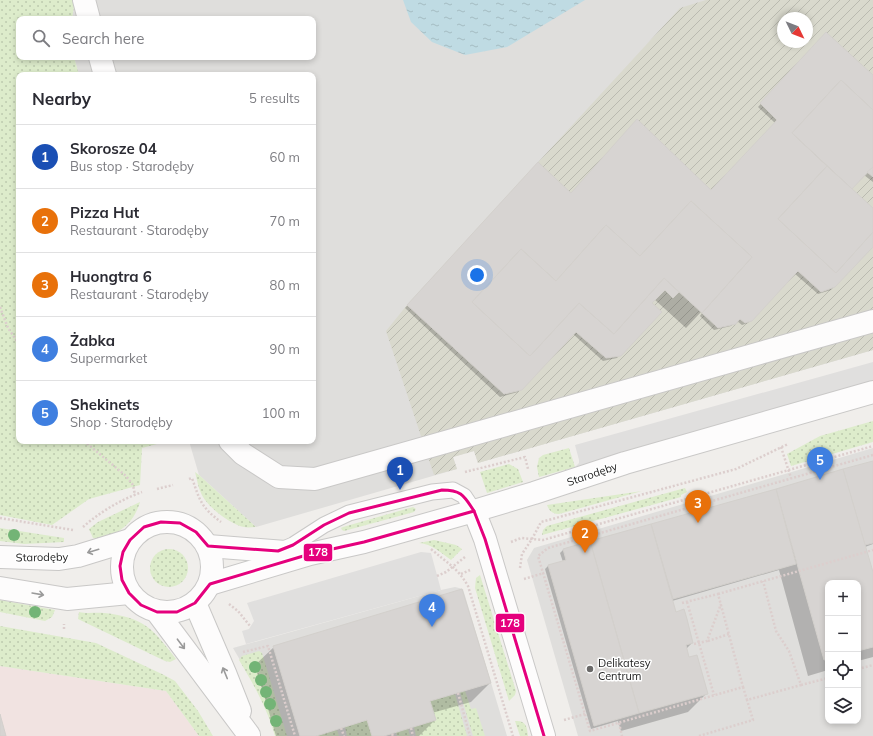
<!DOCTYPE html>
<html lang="en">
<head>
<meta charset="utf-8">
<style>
  :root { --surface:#fff; --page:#f2f2f3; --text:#2b2b33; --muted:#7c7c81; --line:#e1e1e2; --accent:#d93025 }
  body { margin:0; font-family:Mulish,sans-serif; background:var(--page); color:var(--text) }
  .controls { position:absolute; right:12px; bottom:12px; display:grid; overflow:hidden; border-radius:8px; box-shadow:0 2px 6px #0003 }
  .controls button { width:36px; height:36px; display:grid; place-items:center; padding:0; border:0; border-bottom:1px solid var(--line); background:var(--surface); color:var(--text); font:20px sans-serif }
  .compass { position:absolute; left:777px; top:12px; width:36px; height:36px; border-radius:50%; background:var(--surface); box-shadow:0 2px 6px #0003; rotate:133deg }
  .you { position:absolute; left:477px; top:275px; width:14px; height:14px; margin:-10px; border:3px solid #fff; border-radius:50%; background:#1a73e8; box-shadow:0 0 0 6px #1a73e833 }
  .badge { display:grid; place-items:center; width:26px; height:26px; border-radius:50%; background:var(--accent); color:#fff; font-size:13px; font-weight:700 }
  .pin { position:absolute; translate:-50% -33px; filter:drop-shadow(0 1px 2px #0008) }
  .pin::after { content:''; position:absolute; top:21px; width:14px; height:12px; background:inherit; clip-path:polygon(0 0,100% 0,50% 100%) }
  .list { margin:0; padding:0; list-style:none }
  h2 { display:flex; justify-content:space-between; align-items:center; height:52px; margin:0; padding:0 16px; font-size:17px }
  h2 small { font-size:13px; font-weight:400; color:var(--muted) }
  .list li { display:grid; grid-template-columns:26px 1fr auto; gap:12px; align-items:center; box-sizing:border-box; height:64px; padding:0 16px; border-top:1px solid var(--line) }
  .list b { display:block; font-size:15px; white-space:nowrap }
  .list p { margin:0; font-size:13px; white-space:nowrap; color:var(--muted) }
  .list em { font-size:13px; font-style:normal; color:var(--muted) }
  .icon { flex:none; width:22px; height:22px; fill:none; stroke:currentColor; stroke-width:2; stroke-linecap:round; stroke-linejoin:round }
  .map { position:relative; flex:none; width:873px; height:736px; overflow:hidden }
  .search { position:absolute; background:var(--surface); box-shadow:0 2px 6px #0003; left:16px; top:16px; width:300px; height:44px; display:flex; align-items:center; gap:10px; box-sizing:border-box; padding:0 14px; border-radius:8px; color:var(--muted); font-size:15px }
  .panel { position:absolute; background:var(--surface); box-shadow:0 2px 6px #0003; left:16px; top:72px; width:300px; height:372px; border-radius:8px }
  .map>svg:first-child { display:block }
  .residential { fill:#dfdedc; fill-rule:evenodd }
  .commercial { fill:#f1e3e1 }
  .construction { fill:url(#construction-furrows); fill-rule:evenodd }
  .grass { fill:url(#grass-dots) }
  .parking { fill:#e0dfde }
  .water { fill:url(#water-ripples) }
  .shadow { fill:#0003 }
  .building { fill:#d7d4d2; stroke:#d3d0cc }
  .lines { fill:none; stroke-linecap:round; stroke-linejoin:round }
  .service-casing { stroke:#c9c8c7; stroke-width:17 }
  .minor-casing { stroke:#c9c8c7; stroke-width:24 }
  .path { stroke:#dccecd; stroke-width:2.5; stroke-dasharray:2 2; stroke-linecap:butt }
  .service { stroke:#fdfcfc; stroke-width:15 }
  .minor { stroke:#fdfcfc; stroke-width:22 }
  .bus-1-casing { stroke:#fff; stroke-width:6 }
  .bus-1 { stroke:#e5007d; stroke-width:3 }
  .tree { fill:#73b476 }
  .oneway { stroke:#9a9a9a }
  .poi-dot { fill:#6a6968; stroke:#fff; stroke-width:1.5 }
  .labels { text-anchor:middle; stroke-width:3; stroke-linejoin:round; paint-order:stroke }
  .street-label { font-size:11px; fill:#222; stroke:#fff }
  .poi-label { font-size:11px; fill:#222; stroke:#fff; text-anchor:start }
  .line-badge { stroke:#fff; stroke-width:1.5 }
  .badge-label { font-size:11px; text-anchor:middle; font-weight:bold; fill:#fff }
</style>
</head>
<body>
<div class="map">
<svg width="873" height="736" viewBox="0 0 873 736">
  <defs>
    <pattern id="construction-furrows" width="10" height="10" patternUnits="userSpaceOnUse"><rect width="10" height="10" fill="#d9d9cd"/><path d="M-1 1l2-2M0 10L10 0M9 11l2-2" fill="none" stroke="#babab0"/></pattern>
    <pattern id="grass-dots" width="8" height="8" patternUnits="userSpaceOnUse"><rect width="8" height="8" fill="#ddeccb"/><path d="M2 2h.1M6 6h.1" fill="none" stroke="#bdcaae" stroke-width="1.8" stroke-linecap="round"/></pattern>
    <pattern id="water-ripples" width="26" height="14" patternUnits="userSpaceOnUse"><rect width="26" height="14" fill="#bfdbe3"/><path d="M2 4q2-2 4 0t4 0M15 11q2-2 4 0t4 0" fill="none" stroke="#a4bcc2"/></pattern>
  </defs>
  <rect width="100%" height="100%" fill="#f0eeeb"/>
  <g class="residential">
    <path d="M 75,0 L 873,0 L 873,350 L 478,463 L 474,451 L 453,457 L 457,469 L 256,527 L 199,475 L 189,441 L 313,441 L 313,75 L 79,75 L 74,57 L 313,57 L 313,19 L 72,19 ZM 783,18 L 807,18 L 807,42 L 783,42 Z"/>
    <path d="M 873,448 L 873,736 L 578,736 L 527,560 L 534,548 ZM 828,583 L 858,583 L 858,721 L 828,721 Z"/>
    <polygon points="455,587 463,589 507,736 278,736 272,715 233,648 441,590"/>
  </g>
  <polygon class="commercial" points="0,666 166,691 199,736 0,736"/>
  <path class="construction" d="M 706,0 L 873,0 L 873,350 L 478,463 L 474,451 L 453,457 L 457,469 L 434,475 L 386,331 L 407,305 L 680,8 ZM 783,18 L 807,18 L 807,42 L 783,42 Z"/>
  <g class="grass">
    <polygon points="0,0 75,0 72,19 19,19 19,57 74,57 79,75 19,75 19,441 168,441 142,448 140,485 89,499 52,525 0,515"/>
    <polygon points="873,421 873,442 791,466 787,454 820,436"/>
    <polygon points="569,448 575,467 539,477 537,467 539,458 543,455"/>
    <polygon points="509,464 518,469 523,482 487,493 480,472"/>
    <path d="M 195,472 L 199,475 L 256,527 C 252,527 248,528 244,527 C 231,525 206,506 201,493 C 198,487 197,479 195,472 Z"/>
    <polygon points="685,488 687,492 681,495 681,497 542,535 543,530 547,526"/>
    <path d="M 642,491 L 559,514 C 553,514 549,511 547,505 Z"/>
    <path d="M 140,502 C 139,506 137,510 135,514 C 128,527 109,541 93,538 L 89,529 L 98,522 Z"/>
    <polygon points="413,507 416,509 414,512 344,531 342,530 341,528 343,527"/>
    <polygon points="0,528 64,538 64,542 24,544 0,541"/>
    <path d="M 434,540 L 456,545 L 462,549 L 451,560 C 441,553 432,544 419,543 Z"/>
    <circle cx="169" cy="568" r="19"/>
    <polygon points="480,575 516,691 515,695 509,701 475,588 476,578"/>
    <polygon points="0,600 55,610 52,617 45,621 0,612"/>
    <path d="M 79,612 C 88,614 95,612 104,613 C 144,617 153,629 176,659 L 170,662 L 165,661 L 78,619 Z"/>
    <polygon points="0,626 96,643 164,675 175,681 198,711 213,736 199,736 166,691 0,666"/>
    <path d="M 259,651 L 262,653 L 287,736 L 275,736 C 267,708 254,685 239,660 L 242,656 Z"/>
    <polygon points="465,691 471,709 476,708 485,736 473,736 460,692"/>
    <polygon points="455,694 467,736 416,736 414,727 436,720 430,701"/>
    <polygon points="367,720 372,736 347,736 345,727"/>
    <path d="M 515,721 C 526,720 527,727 528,736 L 520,736 Z"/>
    <polygon points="408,729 410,736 397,736 396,732"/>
    <polygon points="337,730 339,736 316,736"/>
  </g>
  <g class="parking">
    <polygon points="873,362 873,383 575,467 579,463 579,460 575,445"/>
    <polygon points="421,552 431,553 441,590 246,644 242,631 249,629 254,621 247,603"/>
  </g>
  <polygon class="water" points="403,0 585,0 507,47 465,55 432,42 411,22"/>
  <g class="shadow">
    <polygon points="826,33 873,76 873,182 864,175 851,189 873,209 873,245 831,290 818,294 794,273 748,323 742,325 737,321 731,326 714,330 700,316 702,313 701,312 686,328 654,299 650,303 660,312 617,358 603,361 573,334 518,392 500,397 405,308 538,163 571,194 711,191 775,123 758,107"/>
    <polygon points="873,462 873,544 865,547 873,576 873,657 858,661 858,583 828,583 828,670 808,676 779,570 672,601 676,613 692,643 686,649 688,659 707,693 688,712 621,731 618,721 591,729 545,569 548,566 563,562 560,553 563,550"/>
    <polygon points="274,647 490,683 471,702 432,713 435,720 419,736 276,736 255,665"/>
  </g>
  <g class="building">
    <polygon points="826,32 873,75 873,110 841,80 792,133 827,166 778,219 836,273 873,232 873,247 835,287 821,292 798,271 752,321 745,323 740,319 736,324 718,328 702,313 752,257 691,201 640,256 606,225 556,281 521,249 472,302 530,356 579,303 614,334 664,278 679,292 673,298 665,290 652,303 662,312 621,356 606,358 576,332 522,390 504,394 407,305 538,162 571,193 637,119 711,190 777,120 760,103"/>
    <polygon points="841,80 873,110 873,167 852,189 792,133"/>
    <polygon points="827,166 873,208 873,232 836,273 778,219"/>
    <polygon points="873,167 873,177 867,172"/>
    <polygon points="691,201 752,257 702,313 664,278 614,334 579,303 530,356 472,302 521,249 556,281 606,225 640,256"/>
    <polygon points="873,461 873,543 865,545 843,469"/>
    <polygon points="843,469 873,572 873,647 858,651 858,583 828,583 828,659 824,660 776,489"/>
    <polygon points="776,489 796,564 673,599 651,524"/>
    <polygon points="651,524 676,612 684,609 687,619 693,643 686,645 689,657 697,655 708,694 639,713 590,541"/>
    <polygon points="590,541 639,713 594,726 548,565 566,560 563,549"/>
    <polygon points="462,589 491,683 430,701 436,720 384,736 372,736 367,720 316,736 300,736 273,646"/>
    <polygon points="0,714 6,736 0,736"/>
  </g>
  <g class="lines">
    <defs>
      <polyline id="service" points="279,551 293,545 324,525 349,513 432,492 453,490 464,496 474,511"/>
      <g id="minor">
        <polyline points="84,0 89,19"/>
        <polyline points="100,57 105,75"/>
        <polyline points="230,441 243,454 279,477 315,479 873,321"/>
        <polyline points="474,511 485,539 544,736"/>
        <circle cx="167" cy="567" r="45"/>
        <polyline points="208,546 298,553"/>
        <polyline points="0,557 59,559 78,556 130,540"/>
        <polyline points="210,584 310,554 364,542 474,511 534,493 625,463 873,392"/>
        <polyline points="0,588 67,599 129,593"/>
        <polyline points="195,603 225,673 240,711"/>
        <polyline points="157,612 249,735"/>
      </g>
    </defs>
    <use href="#service" class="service-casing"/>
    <use href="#minor" class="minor-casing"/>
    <g class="path">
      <polyline points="0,307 8,328 19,344"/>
      <polyline points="84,441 126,476 133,485 135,495"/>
      <polyline points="781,447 791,478"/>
      <polyline points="465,472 525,457 528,469"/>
      <path d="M 189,479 L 192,478 C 200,501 201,507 221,522"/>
      <polyline points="157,489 173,485"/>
      <polyline points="0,518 73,530"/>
      <path d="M 83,527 C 100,512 120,500 142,492"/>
      <polyline points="511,542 521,538 543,540 873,446"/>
      <path d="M 431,549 C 447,563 457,567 468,586 L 513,736"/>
      <polyline points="520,568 522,554 532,539 541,522 736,469 788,444"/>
      <polyline points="461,574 470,570"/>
      <polyline points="437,576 446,572 465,557"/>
      <polyline points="524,579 544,573"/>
      <polyline points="718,594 873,550"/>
      <polyline points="687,602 714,695"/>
      <polyline points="682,603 718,594 743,687 590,731 538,556 548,548 873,455"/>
      <polyline points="229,604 238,611 250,626"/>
      <polyline points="64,629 64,624"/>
      <polyline points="708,641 729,634"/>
      <polyline points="694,644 707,641 721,604"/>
      <polyline points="243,652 268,646 295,736"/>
      <polyline points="858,669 873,665"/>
      <polyline points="801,685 828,678"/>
      <polyline points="743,687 747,700 801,685 789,651 776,631 763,581"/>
      <polyline points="458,693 470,736"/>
      <polyline points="564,720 585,714"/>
      <polyline points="619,723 622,736"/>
      <polyline points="341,728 344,736"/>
      <polyline points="411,728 413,736"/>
      <polyline points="392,734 393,736"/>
      <polyline points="699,736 753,720 747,700"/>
    </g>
    <use href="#service" class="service"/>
    <use href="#minor" class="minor"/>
    <defs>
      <g id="bus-1">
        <path d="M 442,490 C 462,490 464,496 474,511 L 364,542 L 310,554 L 210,584 L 195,603 L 177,612 L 157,612 L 141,605 L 129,593 L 122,580 L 120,566 L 123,552 L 130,540 L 144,527 L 161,522 L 180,523 L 196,532 L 208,546 L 278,551 L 293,545 L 324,525 L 349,513 Z"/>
        <polyline points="474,511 485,539 544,736"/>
      </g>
    </defs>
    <use href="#bus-1" class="bus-1-casing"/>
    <use href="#bus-1" class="bus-1"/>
  </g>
  <g class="tree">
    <circle cx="14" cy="535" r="6"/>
    <circle cx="35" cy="612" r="6"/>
    <circle cx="255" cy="667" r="6"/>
    <circle cx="261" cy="680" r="6"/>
    <circle cx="266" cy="692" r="6"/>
    <circle cx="270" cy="704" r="6"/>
    <circle cx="276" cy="721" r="6"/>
  </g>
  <defs><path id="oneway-shaft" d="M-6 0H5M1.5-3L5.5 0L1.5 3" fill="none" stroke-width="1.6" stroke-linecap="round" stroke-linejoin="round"/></defs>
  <g class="oneway">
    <use href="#oneway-shaft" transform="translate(93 551) rotate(163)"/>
    <use href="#oneway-shaft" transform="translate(38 594) rotate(10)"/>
    <use href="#oneway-shaft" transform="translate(181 644) rotate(53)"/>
    <use href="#oneway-shaft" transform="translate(225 673) rotate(-112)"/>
  </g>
  <circle class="poi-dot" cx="590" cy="669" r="4"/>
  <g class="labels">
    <g class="street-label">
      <text transform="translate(592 474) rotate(-19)" y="4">Starodęby</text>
      <text transform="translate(42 557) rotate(-1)" y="4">Starodęby</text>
    </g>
    <g class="poi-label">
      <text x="598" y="667">Delikatesy<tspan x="598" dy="13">Centrum</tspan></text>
    </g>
  </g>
  <g class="line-badge">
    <rect x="303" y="543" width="30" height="19" rx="4" fill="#e5007d"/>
    <rect x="495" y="613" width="30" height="20" rx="4" fill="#e5007d"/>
  </g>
  <g class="badge-label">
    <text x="318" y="556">178</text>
    <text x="510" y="627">178</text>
  </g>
</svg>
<div class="controls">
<button>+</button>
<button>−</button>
<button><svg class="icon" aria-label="locate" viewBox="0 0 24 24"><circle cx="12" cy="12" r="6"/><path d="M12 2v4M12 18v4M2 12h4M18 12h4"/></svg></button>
<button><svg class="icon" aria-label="layers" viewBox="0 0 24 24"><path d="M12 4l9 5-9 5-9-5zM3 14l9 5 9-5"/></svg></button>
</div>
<svg class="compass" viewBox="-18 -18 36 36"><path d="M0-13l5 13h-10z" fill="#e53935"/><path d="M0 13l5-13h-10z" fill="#7c7c81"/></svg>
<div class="you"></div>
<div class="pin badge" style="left:400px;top:490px;background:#1a4fb4">1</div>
<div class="pin badge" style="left:585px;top:553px;background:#e8710a">2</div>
<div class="pin badge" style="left:698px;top:523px;background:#e8710a">3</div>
<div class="pin badge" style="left:432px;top:627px;background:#3f7fe0">4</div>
<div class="pin badge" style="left:820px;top:480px;background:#3f7fe0">5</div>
<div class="search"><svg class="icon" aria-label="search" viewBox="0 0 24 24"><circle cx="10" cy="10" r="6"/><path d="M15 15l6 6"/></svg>Search here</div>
<section class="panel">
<h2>Nearby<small>5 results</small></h2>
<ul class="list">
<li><span class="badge" style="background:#1a4fb4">1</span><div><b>Skorosze 04</b><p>Bus stop · Starodęby</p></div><em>60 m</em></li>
<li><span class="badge" style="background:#e8710a">2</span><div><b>Pizza Hut</b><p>Restaurant · Starodęby</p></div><em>70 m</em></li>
<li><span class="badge" style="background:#e8710a">3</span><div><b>Huongtra 6</b><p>Restaurant · Starodęby</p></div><em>80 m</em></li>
<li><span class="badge" style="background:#3f7fe0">4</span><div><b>Żabka</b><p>Supermarket</p></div><em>90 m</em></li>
<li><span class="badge" style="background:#3f7fe0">5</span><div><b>Shekinets</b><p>Shop · Starodęby</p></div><em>100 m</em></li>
</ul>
</section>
</div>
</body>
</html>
